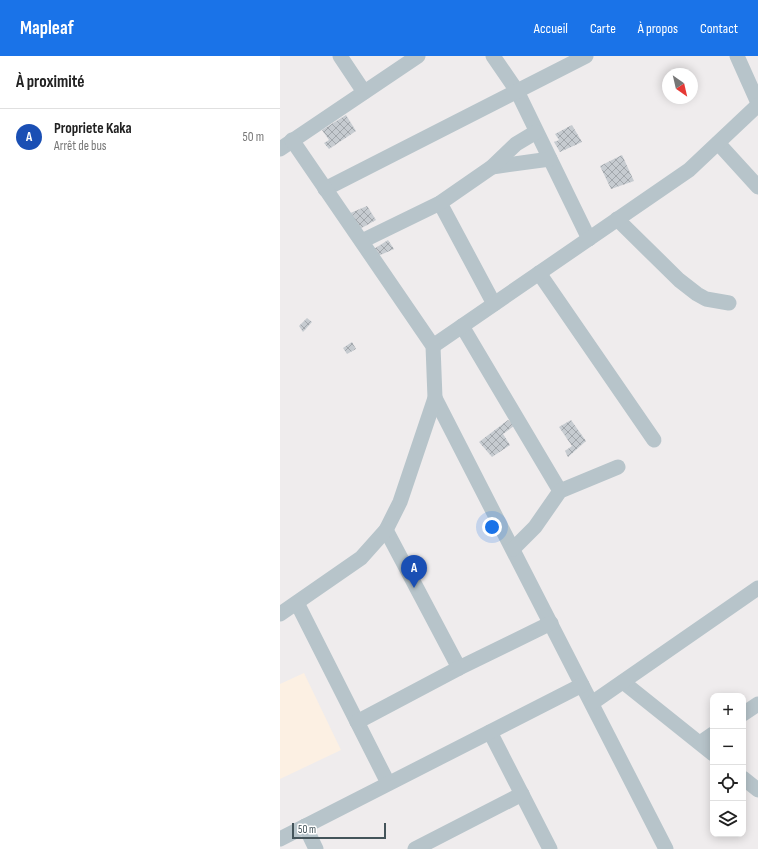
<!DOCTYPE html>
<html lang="fr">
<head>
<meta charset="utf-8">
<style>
  :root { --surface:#fff; --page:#f2f2f2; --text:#222; --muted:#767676; --line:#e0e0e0; --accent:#1a73e8 }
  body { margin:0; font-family:"Sofia Sans Condensed",sans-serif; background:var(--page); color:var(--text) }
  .controls { position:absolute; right:12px; bottom:12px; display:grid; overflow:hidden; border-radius:8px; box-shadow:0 2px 10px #0003 }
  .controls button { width:36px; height:36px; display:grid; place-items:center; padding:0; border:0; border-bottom:1px solid var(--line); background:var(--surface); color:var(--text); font:20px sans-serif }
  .compass { position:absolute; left:382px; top:12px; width:36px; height:36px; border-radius:50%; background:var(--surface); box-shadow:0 2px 10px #0003; rotate:146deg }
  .scale { position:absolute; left:12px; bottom:10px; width:94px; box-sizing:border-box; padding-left:4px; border:2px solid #44545a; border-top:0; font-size:11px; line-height:14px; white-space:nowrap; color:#44545a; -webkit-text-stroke:3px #fff; paint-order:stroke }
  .you { position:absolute; left:212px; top:471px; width:14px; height:14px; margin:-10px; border:3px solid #fff; border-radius:50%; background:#1a73e8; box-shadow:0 0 0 6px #1a73e833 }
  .badge { display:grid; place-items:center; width:26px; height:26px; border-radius:50%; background:var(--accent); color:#fff; font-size:13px; font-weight:700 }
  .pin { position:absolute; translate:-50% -33px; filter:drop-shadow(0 1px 2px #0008) }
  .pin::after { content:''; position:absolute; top:21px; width:14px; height:12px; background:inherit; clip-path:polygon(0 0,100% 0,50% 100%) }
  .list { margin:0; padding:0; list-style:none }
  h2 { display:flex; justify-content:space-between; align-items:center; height:52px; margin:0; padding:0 16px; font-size:17px }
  h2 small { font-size:13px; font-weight:400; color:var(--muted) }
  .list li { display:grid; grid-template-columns:26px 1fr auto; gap:12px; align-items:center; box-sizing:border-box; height:56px; padding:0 16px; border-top:1px solid var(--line) }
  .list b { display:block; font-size:15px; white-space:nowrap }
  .list p { margin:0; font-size:13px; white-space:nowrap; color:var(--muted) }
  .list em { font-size:13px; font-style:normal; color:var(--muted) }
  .icon { flex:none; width:22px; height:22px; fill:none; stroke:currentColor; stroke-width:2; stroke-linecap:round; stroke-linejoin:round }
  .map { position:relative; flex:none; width:478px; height:793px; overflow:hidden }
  header { display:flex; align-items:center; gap:24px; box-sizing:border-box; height:56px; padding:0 20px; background:var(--accent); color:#fff }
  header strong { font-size:19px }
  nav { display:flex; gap:22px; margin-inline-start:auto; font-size:14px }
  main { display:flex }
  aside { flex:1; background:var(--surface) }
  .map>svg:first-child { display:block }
  .commercial { fill:#fcf0e3 }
  .building { fill:url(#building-cross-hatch) }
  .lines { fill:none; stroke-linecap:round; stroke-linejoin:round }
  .street { stroke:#b7c4ca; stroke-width:15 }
</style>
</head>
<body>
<header>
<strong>Mapleaf</strong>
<nav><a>Accueil</a><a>Carte</a><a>À propos</a><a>Contact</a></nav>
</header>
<main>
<aside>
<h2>À proximité<small></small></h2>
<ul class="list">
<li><span class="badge" style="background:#1a4fb4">A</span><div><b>Propriete Kaka</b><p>Arrêt de bus</p></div><em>50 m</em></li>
</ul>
</aside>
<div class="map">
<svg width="478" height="793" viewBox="0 0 478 793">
  <defs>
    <pattern id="building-cross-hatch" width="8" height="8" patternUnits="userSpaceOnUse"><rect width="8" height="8" fill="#c6cbd0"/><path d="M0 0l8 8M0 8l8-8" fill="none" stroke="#a2a7ac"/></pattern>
  </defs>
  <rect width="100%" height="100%" fill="#efeced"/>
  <polygon class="commercial" points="24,617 61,694 0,723 0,628"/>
  <g class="building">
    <polygon points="66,59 76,75 49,93 44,87 49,84 42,74"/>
    <polygon points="292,69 302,86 280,96 274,86 279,84 275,78"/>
    <polygon points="342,99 354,125 331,133 320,110"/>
    <polygon points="87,150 96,164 78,174 68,158"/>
    <polygon points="108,184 114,193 98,200 94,193"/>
    <polygon points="27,262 32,266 23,276 19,270"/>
    <polygon points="72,286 76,293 67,298 63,292"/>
    <polygon points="228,364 234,370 223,378 230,389 212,401 199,386"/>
    <polygon points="291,364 306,385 288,401 285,395 292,390 279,371"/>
  </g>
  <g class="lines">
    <g class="street">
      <polyline points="60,0 84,36"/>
      <polyline points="213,0 237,35 309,183"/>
      <polyline points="457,0 478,47"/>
      <polyline points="438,87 478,131"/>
      <polyline points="0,93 138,0"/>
      <polyline points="212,111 270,103"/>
      <polyline points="45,133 306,0"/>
      <polyline points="160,147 214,248"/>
      <polyline points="337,163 399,224 417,238 426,243 449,247"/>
      <polyline points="82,185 160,147 212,111 236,88 256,76"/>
      <polyline points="259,217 374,384"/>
      <polyline points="182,270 280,435"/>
      <polyline points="153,290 409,114 478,49"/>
      <polyline points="155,342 386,793"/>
      <polyline points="106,474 179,612"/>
      <polyline points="233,493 255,471 280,435 338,411"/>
      <polyline points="17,547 108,727"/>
      <polyline points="0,558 81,502 106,474 120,446 155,342 153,290 12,84"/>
      <polyline points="343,626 433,698"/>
      <polyline points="312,647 478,532"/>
      <polyline points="463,658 478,648"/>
      <polyline points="77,666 179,612 271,567"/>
      <polyline points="210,676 270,793"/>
      <polyline points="420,687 433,678"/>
      <polyline points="463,722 478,734"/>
      <polyline points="25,770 36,793"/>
      <polyline points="0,783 302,629"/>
      <polyline points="135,793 242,738"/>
    </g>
  </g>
</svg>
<div class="controls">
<button>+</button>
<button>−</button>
<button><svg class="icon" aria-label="locate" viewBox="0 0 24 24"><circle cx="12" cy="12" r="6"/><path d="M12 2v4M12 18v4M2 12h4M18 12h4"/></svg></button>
<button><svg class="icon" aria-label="layers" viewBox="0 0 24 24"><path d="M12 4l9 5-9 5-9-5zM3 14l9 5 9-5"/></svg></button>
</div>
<svg class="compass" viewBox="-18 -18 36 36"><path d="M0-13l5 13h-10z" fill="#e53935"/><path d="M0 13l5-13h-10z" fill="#767676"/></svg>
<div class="scale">50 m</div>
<div class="you"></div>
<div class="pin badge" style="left:134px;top:532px;background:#1a4fb4">A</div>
</div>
</main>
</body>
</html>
